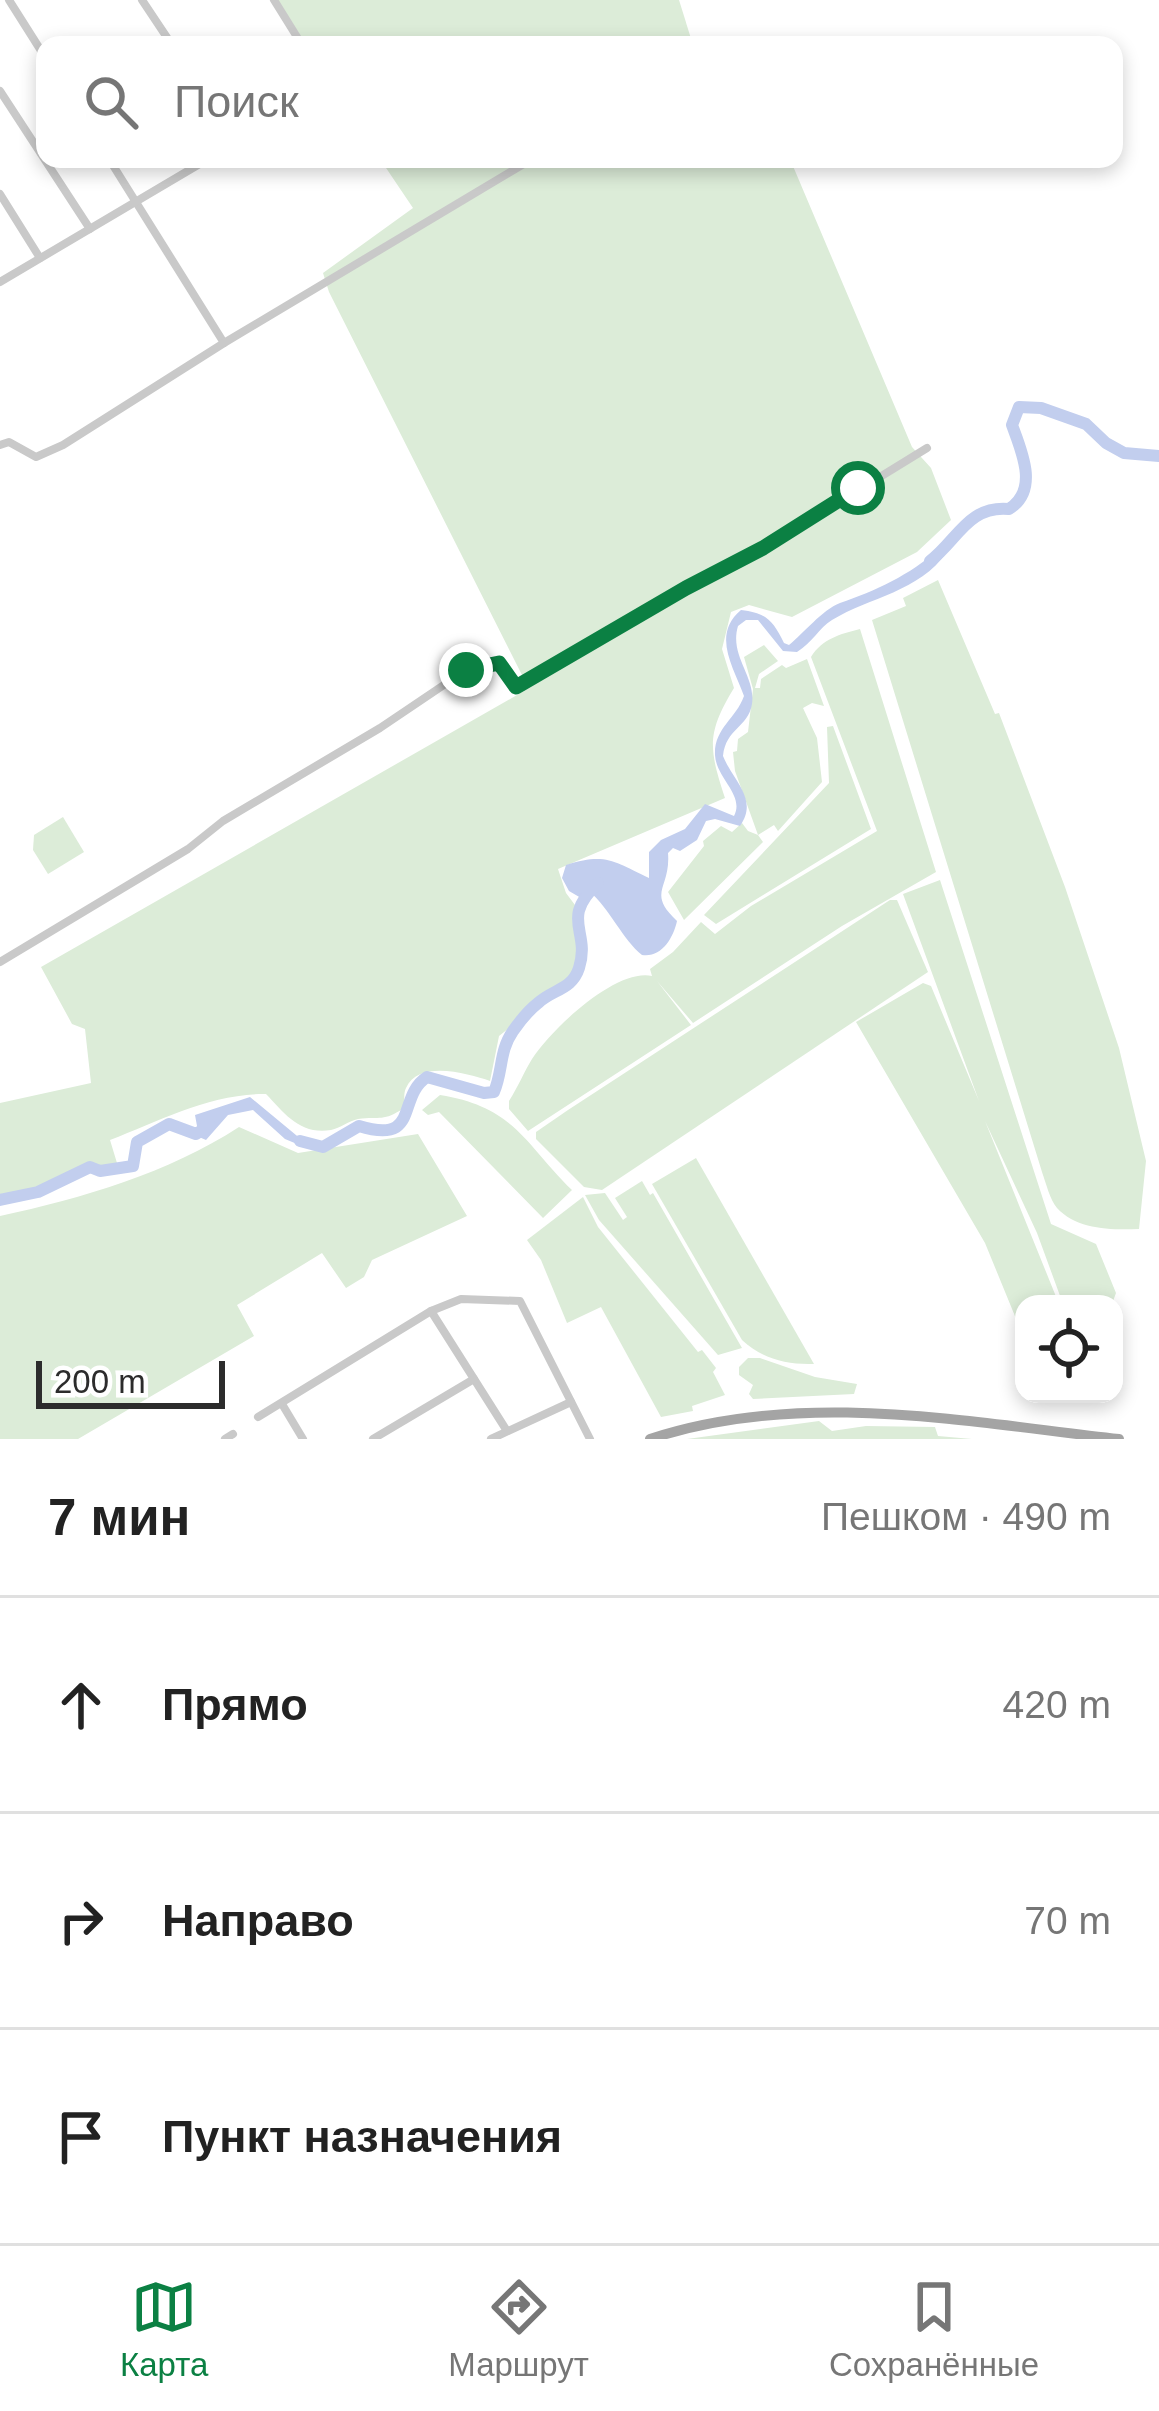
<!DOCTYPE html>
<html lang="ru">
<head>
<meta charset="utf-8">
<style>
  :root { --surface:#fff; --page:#f6f6f6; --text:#222; --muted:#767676; --line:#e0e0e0; --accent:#0b8043 }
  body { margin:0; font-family:Helvetica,sans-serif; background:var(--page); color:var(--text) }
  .controls { position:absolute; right:36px; bottom:36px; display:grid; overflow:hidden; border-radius:24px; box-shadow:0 6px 18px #0003 }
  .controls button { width:108px; height:108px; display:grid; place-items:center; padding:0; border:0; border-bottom:3px solid var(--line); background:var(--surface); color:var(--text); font:60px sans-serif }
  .scale { position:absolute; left:36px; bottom:30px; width:189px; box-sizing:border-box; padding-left:12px; border:6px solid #2c2c2c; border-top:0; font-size:33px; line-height:42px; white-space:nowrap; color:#2c2c2c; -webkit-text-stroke:9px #fff; paint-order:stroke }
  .stop { position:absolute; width:36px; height:36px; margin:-27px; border:9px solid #0b8043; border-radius:50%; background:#fff }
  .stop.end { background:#0b8043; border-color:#fff; box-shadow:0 3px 12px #0008 }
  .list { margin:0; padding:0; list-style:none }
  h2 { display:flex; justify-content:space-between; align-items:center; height:156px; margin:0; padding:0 48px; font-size:51px }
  h2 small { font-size:39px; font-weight:400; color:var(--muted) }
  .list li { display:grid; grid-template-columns:78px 1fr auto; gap:36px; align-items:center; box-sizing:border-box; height:216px; padding:0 48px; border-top:3px solid var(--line) }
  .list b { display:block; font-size:45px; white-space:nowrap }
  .list em { font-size:39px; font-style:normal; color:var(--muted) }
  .icon { flex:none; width:66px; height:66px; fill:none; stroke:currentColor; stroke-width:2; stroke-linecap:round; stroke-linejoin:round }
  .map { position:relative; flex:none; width:1159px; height:1439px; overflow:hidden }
  .search { position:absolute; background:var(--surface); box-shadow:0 6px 18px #0003; left:36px; right:36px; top:36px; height:132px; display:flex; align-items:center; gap:30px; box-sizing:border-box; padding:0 42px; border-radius:24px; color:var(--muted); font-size:45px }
  .sheet { height:804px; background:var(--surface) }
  nav { display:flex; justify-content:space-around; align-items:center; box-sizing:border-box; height:168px; border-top:3px solid var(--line); background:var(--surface); font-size:33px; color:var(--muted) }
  nav a { display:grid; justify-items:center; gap:6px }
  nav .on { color:var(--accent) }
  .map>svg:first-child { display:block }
  .green { fill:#dcecd8 }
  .water { fill:#c2ceee }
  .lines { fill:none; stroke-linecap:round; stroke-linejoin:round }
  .river { stroke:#c2ceee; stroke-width:12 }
  .minor { stroke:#c9c9c9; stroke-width:8 }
  .major { stroke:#a4a4a4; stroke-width:10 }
  .route { stroke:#0b8043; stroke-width:15 }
</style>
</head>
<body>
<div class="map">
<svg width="1159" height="1439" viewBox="0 0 1159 1439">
  <rect width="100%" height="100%" fill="#fff"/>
  <g class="green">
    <polygon points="278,0 679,0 693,45 306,45"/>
    <path d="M 380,159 L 790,159 L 912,447 L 931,468 L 951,520 L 917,552 L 792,617 L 749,605 L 731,612 L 722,649 L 734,688 C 706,734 709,749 725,798 L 558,869 L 566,893 L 575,905 L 577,963 L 569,980 L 499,1036 L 490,1081 C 469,1074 419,1059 406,1088 C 403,1094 405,1101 404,1108 C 383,1122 381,1116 358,1119 C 349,1121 340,1128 331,1130 C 300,1135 285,1114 266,1094 C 212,1093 159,1121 110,1140 L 117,1163 L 0,1198 L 0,1103 L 91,1083 L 85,1029 L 72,1024 L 41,967 L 524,691 L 523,677 L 329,292 L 323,273 L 413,208 Z"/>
    <path d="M 938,580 L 995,714 L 999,713 L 1065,887 L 1119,1048 L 1146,1161 L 1139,1229 C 1112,1230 1077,1230 1057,1208 C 1050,1200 1046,1183 1042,1172 L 872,620 L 906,606 L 903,598 Z"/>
    <path d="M 860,629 L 936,872 L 842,926 L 693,1023 L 657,981 L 691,1025 L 528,1131 L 509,1109 L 509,1101 C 518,1087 524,1072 532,1059 C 553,1027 617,968 652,976 L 650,969 L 673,952 L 701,922 L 715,934 L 751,906 L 877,831 L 811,657 C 822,639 840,634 860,629 Z"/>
    <polygon points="764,645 778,661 759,674 755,688 760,688 761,679 782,665 786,668 807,659 824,706 812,703 803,708 817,738 822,782 778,831 774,825 758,835 763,842 684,920 668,892 704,846 703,841 721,826 732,832 742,823 748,831 758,835 735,771 733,752 737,751 738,739 748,732 753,689 744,657"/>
    <polygon points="833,726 871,829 716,924 704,915 829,783 827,727"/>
    <polygon points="63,817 84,852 48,874 33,850 34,835"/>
    <polygon points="940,880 1051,1224 1096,1244 1116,1293 1112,1304 1063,1304 1037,1233 985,1121 1059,1304 1024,1304 1024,1338 985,1243 856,1022 923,983 931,986 979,1101 903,894"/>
    <polygon points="890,900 897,900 928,972 602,1190 584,1187 536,1139 536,1132 568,1110"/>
    <path d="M 440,1095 C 515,1107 525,1144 572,1190 L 543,1218 L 439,1112 L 428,1115 L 422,1110 Z"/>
    <path d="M 239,1127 L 298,1153 L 418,1134 L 467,1216 L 372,1260 L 364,1277 L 346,1288 L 322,1253 L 237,1305 L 254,1336 L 78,1439 L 0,1439 L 0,1216 C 83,1198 168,1173 239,1127 Z"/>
    <path d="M 696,1158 L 814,1364 C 787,1365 762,1359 742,1340 L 652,1184 Z"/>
    <polygon points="642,1181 650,1195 653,1193 742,1348 718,1355 599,1220 585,1195 605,1193 623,1220 627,1217 615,1198"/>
    <polygon points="583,1197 598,1227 698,1352 702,1350 716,1368 713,1372 725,1395 692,1406 693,1411 661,1417 601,1307 567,1323 541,1260 527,1240"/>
    <polygon points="748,1358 760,1358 815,1377 857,1384 854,1394 753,1399 749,1394 753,1385 739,1375 739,1367"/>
    <polygon points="819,1421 832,1431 866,1426 935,1427 938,1436 972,1439 687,1439"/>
  </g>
  <g class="water">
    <path d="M 939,549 L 939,556 L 947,552 C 919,592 870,597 832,620 C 819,628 812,643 797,652 L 783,651 L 758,620 L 746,620 L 738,626 C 729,656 756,676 752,704 C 748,728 726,728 723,756 C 733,781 759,799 740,826 L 715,819 L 706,821 L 697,840 L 680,851 L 673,848 L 668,853 C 671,889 646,892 677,921 C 673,939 661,958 642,955 C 623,940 610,909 589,891 L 581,898 L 569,891 L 562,878 L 566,865 C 606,852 615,862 649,878 L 649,852 L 661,840 L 685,829 L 705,804 L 734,816 C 745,795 716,778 715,755 C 714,728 736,719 744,696 C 734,668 711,635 741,610 C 767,613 773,621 784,643 L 789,645 C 804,633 822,610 840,603 C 875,591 910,575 939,549 Z"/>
    <polygon points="250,1097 308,1145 309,1149 285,1139 253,1110 228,1115 206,1140 199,1137 195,1115"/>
  </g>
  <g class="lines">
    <g class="river">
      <path d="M 930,561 C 957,541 968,505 1009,509 C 1039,490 1022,452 1012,425 L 1019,407 L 1041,408 L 1086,424 L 1106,443 L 1124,453 L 1159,456"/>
      <path d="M 300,1141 L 323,1147 L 359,1126 C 421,1145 396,1097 427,1077 L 484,1093 L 494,1092 C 503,1071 499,1051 513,1031 C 520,1021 529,1010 538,1003 C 553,989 572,990 579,968 C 591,930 559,920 598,883"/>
      <polyline points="0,1200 38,1192 90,1167 100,1171 133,1166 137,1142 169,1124 196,1134 210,1125"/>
    </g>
    <g class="minor">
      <polyline points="9,0 45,57"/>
      <polyline points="142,0 172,45"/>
      <polyline points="274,0 302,45"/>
      <polyline points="0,91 90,229"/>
      <polyline points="109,159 224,343"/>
      <polyline points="0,194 40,258"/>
      <polyline points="0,282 208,159"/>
      <polyline points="0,445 9,442 36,457 63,445 224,343 532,159"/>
      <polyline points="0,962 188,849 223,821 380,728 466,670 499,663 516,687 686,588 763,549 927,448"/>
      <polyline points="431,1311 507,1431"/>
      <polyline points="282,1404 303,1439"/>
      <polyline points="258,1417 431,1311 461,1299 520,1301 590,1439"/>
      <polyline points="225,1439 233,1434"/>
      <polyline points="373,1439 474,1379"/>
      <polyline points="491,1439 571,1402"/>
    </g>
    <path class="major" d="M 650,1439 C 802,1389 965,1422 1119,1439"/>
  </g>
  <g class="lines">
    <polyline class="route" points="466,670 499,663 516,687 686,588 763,548 858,488"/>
  </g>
</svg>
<div class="controls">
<button><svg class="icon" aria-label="locate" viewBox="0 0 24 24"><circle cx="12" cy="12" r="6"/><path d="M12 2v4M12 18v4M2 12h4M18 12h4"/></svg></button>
</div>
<div class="scale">200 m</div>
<div class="stop" style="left:858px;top:488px"></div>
<div class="stop end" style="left:466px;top:670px"></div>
<div class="search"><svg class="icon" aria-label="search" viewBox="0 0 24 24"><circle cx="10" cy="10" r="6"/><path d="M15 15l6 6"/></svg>Поиск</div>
</div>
<section class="sheet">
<h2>7 мин<small>Пешком · 490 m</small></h2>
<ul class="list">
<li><svg class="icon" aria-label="ahead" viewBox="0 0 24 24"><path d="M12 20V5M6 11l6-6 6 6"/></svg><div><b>Прямо</b></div><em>420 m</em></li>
<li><svg class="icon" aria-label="right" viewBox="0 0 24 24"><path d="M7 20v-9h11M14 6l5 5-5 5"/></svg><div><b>Направо</b></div><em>70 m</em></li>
<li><svg class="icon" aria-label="arrive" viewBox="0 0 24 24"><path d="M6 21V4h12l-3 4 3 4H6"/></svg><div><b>Пункт назначения</b></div></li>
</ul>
</section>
<nav>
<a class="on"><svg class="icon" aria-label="map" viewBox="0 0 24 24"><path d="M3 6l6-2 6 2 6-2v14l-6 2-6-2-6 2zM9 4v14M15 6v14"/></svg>Карта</a>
<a><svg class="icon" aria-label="directions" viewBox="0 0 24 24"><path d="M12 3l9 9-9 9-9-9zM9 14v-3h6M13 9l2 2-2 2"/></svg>Маршрут</a>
<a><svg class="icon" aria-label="saved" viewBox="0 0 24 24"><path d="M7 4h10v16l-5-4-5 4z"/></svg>Сохранённые</a>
</nav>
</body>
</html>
